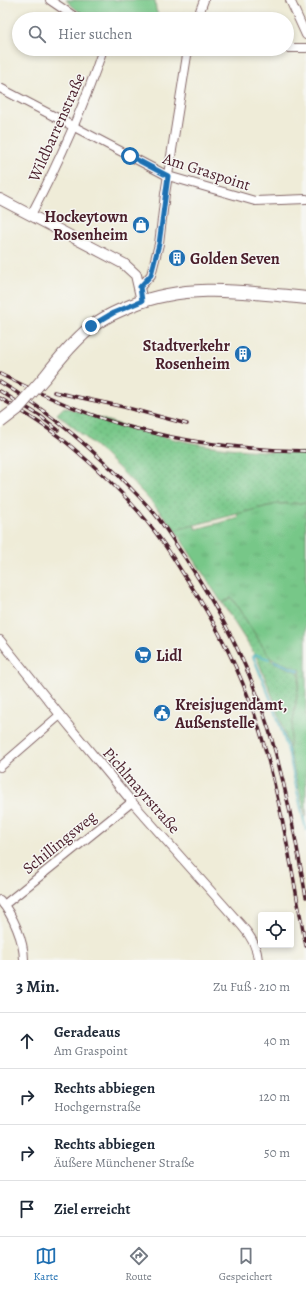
<!DOCTYPE html>
<html lang="de">
<head>
<meta charset="utf-8">
<style>
  :root { --surface:#fff; --page:#f2f2f3; --text:#1f2937; --muted:#747a83; --line:#e0e1e3; --accent:#1f6fb2 }
  body { margin:0; font-family:Alegreya,serif; background:var(--page); color:var(--text) }
  .controls { position:absolute; right:12px; bottom:12px; display:grid; overflow:hidden; border-radius:4px; box-shadow:0 2px 6px #0003 }
  .controls button { width:36px; height:36px; display:grid; place-items:center; padding:0; border:0; border-bottom:1px solid var(--line); background:var(--surface); color:var(--text); font:20px sans-serif }
  .stop { position:absolute; width:12px; height:12px; margin:-9px; border:3px solid #1f6fb2; border-radius:50%; background:#fff }
  .stop.end { background:#1f6fb2; border-color:#fff; box-shadow:0 1px 4px #0008 }
  .list { margin:0; padding:0; list-style:none }
  h2 { display:flex; justify-content:space-between; align-items:center; height:52px; margin:0; padding:0 16px; font-size:17px }
  h2 small { font-size:13px; font-weight:400; color:var(--muted) }
  .list li { display:grid; grid-template-columns:26px 1fr auto; gap:12px; align-items:center; box-sizing:border-box; height:56px; padding:0 16px; border-top:1px solid var(--line) }
  .list b { display:block; font-size:15px; white-space:nowrap }
  .list p { margin:0; font-size:13px; white-space:nowrap; color:var(--muted) }
  .list em { font-size:13px; font-style:normal; color:var(--muted) }
  .icon { flex:none; width:22px; height:22px; fill:none; stroke:currentColor; stroke-width:2; stroke-linecap:round; stroke-linejoin:round }
  .map { position:relative; flex:none; width:306px; height:960px; overflow:hidden }
  .search { position:absolute; background:var(--surface); box-shadow:0 2px 6px #0003; left:12px; right:12px; top:12px; height:44px; display:flex; align-items:center; gap:10px; box-sizing:border-box; padding:0 14px; border-radius:22px; color:var(--muted); font-size:15px }
  .sheet { height:276px; background:var(--surface) }
  nav { display:flex; justify-content:space-around; align-items:center; box-sizing:border-box; height:56px; border-top:1px solid var(--line); background:var(--surface); font-size:11px; color:var(--muted) }
  nav a { display:grid; justify-items:center; gap:2px }
  nav .on { color:var(--accent) }
  .map>svg:first-child { display:block }
  .grass { fill:url(#grass-tufts); stroke:#60735a }
  .garden { fill:url(#garden-dots); stroke:#60735a }
  .pitch { fill:#77c788; stroke:#60735a }
  .lines { fill:none; stroke-linecap:round; stroke-linejoin:round }
  .stream { stroke:#46b4c0; stroke-width:2 }
  .minor-casing { stroke:#846768; stroke-width:10 }
  .tertiary-casing { stroke:#846768; stroke-width:12 }
  .secondary-casing { stroke:#846768; stroke-width:14 }
  .minor { stroke:#fff; stroke-width:8 }
  .tertiary { stroke:#fff; stroke-width:10 }
  .secondary { stroke:#fff; stroke-width:12 }
  .rail-casing { stroke:#4a1f2b; stroke-width:3.5 }
  .rail { stroke:#f6f6f2; stroke-width:2; stroke-dasharray:6; stroke-linecap:butt }
  .secondary-bridge-casing { stroke:#846768; stroke-width:14; stroke-linecap:butt }
  .secondary-bridge { stroke:#fff; stroke-width:12 }
  .route { stroke:#1f6fb2; stroke-width:5 }
  .labels { text-anchor:middle; stroke-width:3; stroke-linejoin:round; paint-order:stroke }
  .street-label { font-size:16px; fill:#4a1f2b; stroke:#f6f6f2 }
  .poi-label { font-size:16px; font-weight:bold; fill:#4a1f2b; stroke:#f6f6f2; text-anchor:start }
</style>
</head>
<body>
<div class="map">
<svg width="306" height="960" viewBox="0 0 306 960">
  <defs>
    <pattern id="grass-tufts" width="24" height="20" patternUnits="userSpaceOnUse"><rect width="24" height="20" fill="#77c788"/><path d="M3 7l-1-3M5 7V3M7 7l1-3M15 17l-1-3M17 17v-4M19 17l1-3" fill="none" stroke="#68aa76"/></pattern>
    <pattern id="garden-dots" width="8" height="8" patternUnits="userSpaceOnUse"><rect width="8" height="8" fill="#77c788"/><path d="M2 2h.1M6 6h.1" fill="none" stroke="#68aa76" stroke-width="1.8" stroke-linecap="round"/></pattern>
  </defs>
  <rect width="100%" height="100%" fill="#f6f6f2"/>
  <filter id="ink" filterUnits="userSpaceOnUse"><feTurbulence type="fractalNoise" baseFrequency=".025" numOctaves="2"/><feDisplacementMap in="SourceGraphic" scale="8" xChannelSelector="R" yChannelSelector="G"/><feConvolveMatrix kernelMatrix="1 2 1 2 8 2 1 2 1" color-interpolation-filters="sRGB"/></filter>
  <filter id="wash" filterUnits="userSpaceOnUse"><feTurbulence type="fractalNoise" baseFrequency=".012" numOctaves="4" result="noise"/><feDisplacementMap in="SourceGraphic" scale="16" xChannelSelector="R" yChannelSelector="G"/><feGaussianBlur stdDeviation="0.9" result="paint"/><feColorMatrix in="noise" values="0 0 0 0 0 0 0 0 0 0 0 0 0 0 0 0 0 1.4 0 .05"/><feComposite in="paint" operator="in"/></filter>
  <g filter="url(#wash)">
    <rect width="100%" height="100%" fill="#efecd8"/>
    <polygon class="grass" points="306,503 306,817 289,749 301,670 270,658 231,597 222,603 175,530 194,524 196,529 238,518 237,513 276,504"/>
    <g class="garden">
      <path d="M 64,407 C 102,419 140,432 178,440 C 220,449 264,452 306,453 L 306,503 L 276,504 L 175,530 C 141,487 100,448 57,414 Z"/>
      <polygon points="231,597 273,662 300,673 289,749 277,708 257,658 222,603"/>
    </g>
    <polygon class="pitch" points="66,0 155,0 156,10 160,19 88,19 71,5"/>
    <g class="lines">
      <g class="stream">
        <polyline points="269,659 257,655 253,656 275,710 288,751 306,830"/>
        <polyline points="274,661 299,671"/>
      </g>
    </g>
  </g>
  <g filter="url(#ink)">
    <g class="lines">
      <defs>
        <g id="minor">
          <polyline points="50,0 75,17 80,19"/>
          <polyline points="290,0 306,35"/>
          <polyline points="197,19 204,0"/>
          <polyline points="287,48 306,48"/>
          <polyline points="0,88 168,176 255,201 306,199"/>
          <path d="M 31,215 C 59,162 84,106 103,49"/>
          <polyline points="140,287 151,275 159,244 165,194 188,49"/>
          <path d="M 0,640 L 60,715 L 132,802 L 242,926 C 251,936 257,946 258,960"/>
          <polyline points="0,767 60,715"/>
          <path d="M 0,900 C 13,915 24,941 24,960"/>
          <polyline points="4,905 132,802"/>
        </g>
        <polyline id="tertiary" points="0,199 124,264 136,275 142,301"/>
        <path id="secondary" d="M 45,377 C 59,359 73,342 90,328 C 102,318 116,312 130,306 C 188,282 245,292 306,298"/>
      </defs>
      <use href="#minor" class="minor-casing"/>
      <use href="#tertiary" class="tertiary-casing"/>
      <use href="#secondary" class="secondary-casing"/>
      <use href="#minor" class="minor"/>
      <use href="#tertiary" class="tertiary"/>
      <use href="#secondary" class="secondary"/>
      <defs>
        <g id="rail">
          <path d="M 0,374 C 45,396 92,418 141,430 C 195,444 250,450 306,451"/>
          <path d="M 0,382 C 44,408 83,441 120,477 C 131,489 143,500 154,513 C 166,527 175,544 186,559 C 218,608 246,659 264,715 C 284,774 295,835 306,897"/>
          <polyline points="0,391 40,416 58,430"/>
          <polyline points="54,392 124,407 187,424"/>
          <path d="M 0,398 C 25,413 51,429 73,448 C 105,475 137,506 161,540 C 171,553 179,568 188,581 C 216,624 239,668 255,716 C 280,790 291,869 306,946"/>
        </g>
      </defs>
      <use href="#rail" class="rail-casing"/>
      <use href="#rail" class="rail"/>
      <defs>
        <polyline id="secondary-bridge" points="0,422 17,409 45,377"/>
      </defs>
      <use href="#secondary-bridge" class="secondary-bridge-casing"/>
      <use href="#secondary-bridge" class="secondary-bridge"/>
    </g>
  </g>
  <g class="lines" filter="url(#ink)">
    <polyline class="route" points="91,326 113,313 142,301 140,287 151,275 159,244 168,176 130,156"/>
  </g>
  <defs>
    <symbol id="shop-disc" viewBox="-11 -11 22 22"><circle r="9.5" fill="#1f6fb2" stroke="#f6f6f2"/><path d="M-5-2.5h2.3a2.7 3.5 0 0 1 5.4 0H5L5.5 6h-11ZM-1.5-2.5h3a1.5 2.3 0 0 0-3 0Z" fill="#fff"/></symbol>
    <symbol id="building-disc" viewBox="-11 -11 22 22"><circle r="9.5" fill="#1f6fb2" stroke="#f6f6f2"/><path d="M-4-6H4V6H1V3H-1V6H-4ZM-2.5-4.3h1.7v1.8h-1.7ZM.8-4.3h1.7v1.8H.8ZM-2.5-1h1.7V.8h-1.7ZM.8-1h1.7V.8H.8Z" fill="#fff"/></symbol>
    <symbol id="supermarket-disc" viewBox="-11 -11 22 22"><circle r="9.5" fill="#1f6fb2" stroke="#f6f6f2"/><path d="M-6-5.5h2.5l.6 2H6L4.5 2H-2.5L-4.4-4H-6ZM-1.5 3.2a1.3 1.3 0 1 0 .1 0ZM3 3.2a1.3 1.3 0 1 0 .1 0Z" fill="#fff"/></symbol>
    <symbol id="civic-disc" viewBox="-11 -11 22 22"><circle r="9.5" fill="#1f6fb2" stroke="#f6f6f2"/><path d="M-.6-6.5H3V-4.5H.6V-3L4-1V1h2V6H-6V1h2V-1L-.6-3ZM-1.2 2.5V6h2.4V2.5Z" fill="#fff"/></symbol>
  </defs>
  <g fill-rule="evenodd">
    <use href="#shop-disc" x="131" y="215" width="20" height="20"/>
    <use href="#building-disc" x="167" y="248" width="20" height="20"/>
    <use href="#building-disc" x="233" y="344" width="20" height="20"/>
    <use href="#supermarket-disc" x="133" y="645" width="20" height="20"/>
    <use href="#civic-disc" x="152" y="703" width="20" height="20"/>
  </g>
  <g class="labels">
    <g class="street-label">
      <text transform="translate(56 127) rotate(-66)" y="6">Wildbarrenstraße</text>
      <text transform="translate(207 171) rotate(18)" y="6">Am Graspoint</text>
      <text transform="translate(142 790) rotate(49)" y="6">Pichlmayrstraße</text>
      <text transform="translate(59 842) rotate(-39)" y="6">Schillingsweg</text>
    </g>
    <g class="poi-label">
      <text x="128" y="222" text-anchor="end">Hockeytown<tspan x="128" dy="18">Rosenheim</tspan></text>
      <text x="190" y="264">Golden Seven</text>
      <text x="230" y="351" text-anchor="end">Stadtverkehr<tspan x="230" dy="18">Rosenheim</tspan></text>
      <text x="156" y="661">Lidl</text>
      <text x="175" y="710">Kreisjugendamt,<tspan x="175" dy="18">Außenstelle</tspan></text>
    </g>
  </g>
</svg>
<div class="controls">
<button><svg class="icon" aria-label="locate" viewBox="0 0 24 24"><circle cx="12" cy="12" r="6"/><path d="M12 2v4M12 18v4M2 12h4M18 12h4"/></svg></button>
</div>
<div class="stop" style="left:130px;top:156px"></div>
<div class="stop end" style="left:91px;top:326px"></div>
<div class="search"><svg class="icon" aria-label="search" viewBox="0 0 24 24"><circle cx="10" cy="10" r="6"/><path d="M15 15l6 6"/></svg>Hier suchen</div>
</div>
<section class="sheet">
<h2>3 Min.<small>Zu Fuß · 210 m</small></h2>
<ul class="list">
<li><svg class="icon" aria-label="ahead" viewBox="0 0 24 24"><path d="M12 20V5M6 11l6-6 6 6"/></svg><div><b>Geradeaus</b><p>Am Graspoint</p></div><em>40 m</em></li>
<li><svg class="icon" aria-label="right" viewBox="0 0 24 24"><path d="M7 20v-9h11M14 6l5 5-5 5"/></svg><div><b>Rechts abbiegen</b><p>Hochgernstraße</p></div><em>120 m</em></li>
<li><svg class="icon" aria-label="right" viewBox="0 0 24 24"><path d="M7 20v-9h11M14 6l5 5-5 5"/></svg><div><b>Rechts abbiegen</b><p>Äußere Münchener Straße</p></div><em>50 m</em></li>
<li><svg class="icon" aria-label="arrive" viewBox="0 0 24 24"><path d="M6 21V4h12l-3 4 3 4H6"/></svg><div><b>Ziel erreicht</b></div></li>
</ul>
</section>
<nav>
<a class="on"><svg class="icon" aria-label="map" viewBox="0 0 24 24"><path d="M3 6l6-2 6 2 6-2v14l-6 2-6-2-6 2zM9 4v14M15 6v14"/></svg>Karte</a>
<a><svg class="icon" aria-label="directions" viewBox="0 0 24 24"><path d="M12 3l9 9-9 9-9-9zM9 14v-3h6M13 9l2 2-2 2"/></svg>Route</a>
<a><svg class="icon" aria-label="saved" viewBox="0 0 24 24"><path d="M7 4h10v16l-5-4-5 4z"/></svg>Gespeichert</a>
</nav>
</body>
</html>
